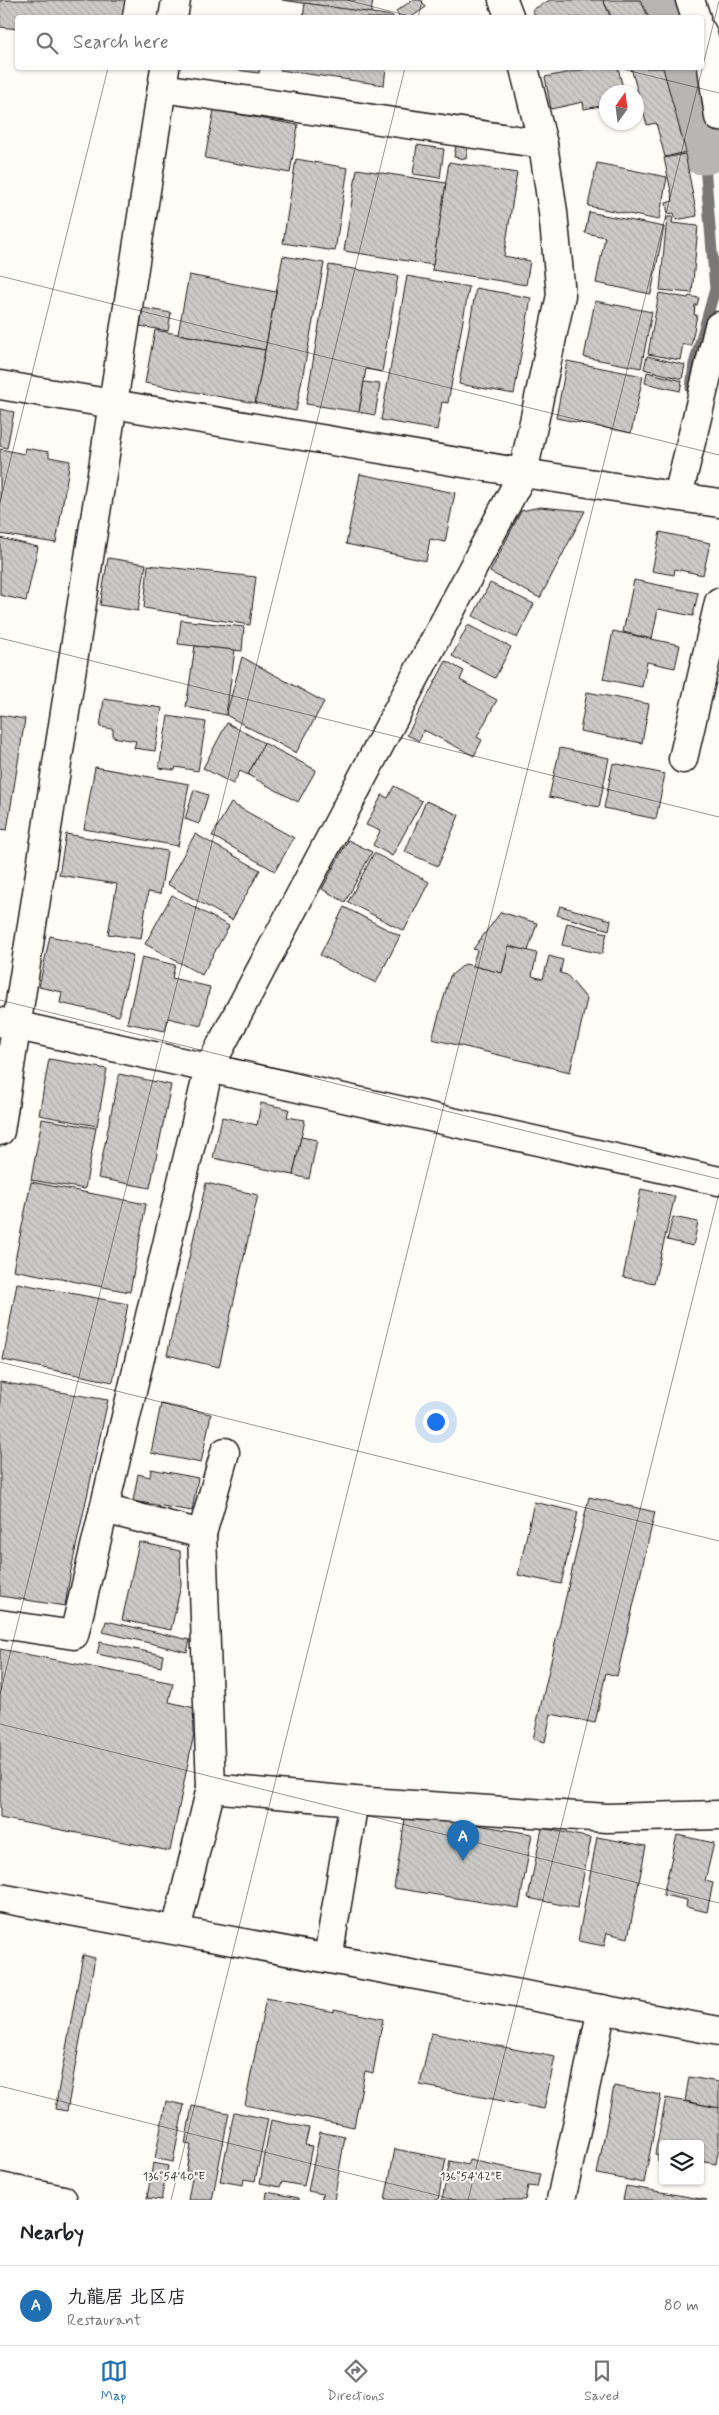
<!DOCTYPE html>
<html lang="en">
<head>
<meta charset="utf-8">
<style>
  :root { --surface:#fff; --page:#f2f2f2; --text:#202124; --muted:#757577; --line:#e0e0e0; --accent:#1f6fb2 }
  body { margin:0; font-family:Mynerve,"Klee One",sans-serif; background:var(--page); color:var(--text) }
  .controls { position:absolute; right:15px; bottom:15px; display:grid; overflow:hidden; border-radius:5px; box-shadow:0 1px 4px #0004 }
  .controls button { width:45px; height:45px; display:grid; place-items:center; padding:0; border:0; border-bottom:1px solid var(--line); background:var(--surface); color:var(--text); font:25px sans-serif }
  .compass { position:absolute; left:599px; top:85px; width:45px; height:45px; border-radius:50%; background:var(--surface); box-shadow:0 1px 4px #0004; rotate:14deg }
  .you { position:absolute; left:435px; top:1421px; width:18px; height:18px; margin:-12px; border:4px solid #fff; border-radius:50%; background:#1a73e8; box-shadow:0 0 0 8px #1a73e833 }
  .badge { display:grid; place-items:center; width:32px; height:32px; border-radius:50%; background:var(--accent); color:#fff; font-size:16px; font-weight:700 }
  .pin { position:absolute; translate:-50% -41px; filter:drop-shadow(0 1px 2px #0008) }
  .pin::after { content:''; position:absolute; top:26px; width:18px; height:15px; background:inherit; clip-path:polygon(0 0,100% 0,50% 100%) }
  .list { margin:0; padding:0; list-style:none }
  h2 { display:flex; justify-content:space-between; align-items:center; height:65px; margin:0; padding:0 20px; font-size:21px }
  h2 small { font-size:16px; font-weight:400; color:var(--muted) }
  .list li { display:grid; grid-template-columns:32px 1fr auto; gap:15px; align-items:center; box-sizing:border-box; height:80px; padding:0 20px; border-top:1px solid var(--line) }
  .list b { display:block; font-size:19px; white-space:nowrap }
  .list p { margin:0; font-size:16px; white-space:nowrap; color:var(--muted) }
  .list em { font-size:16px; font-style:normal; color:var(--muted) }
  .icon { flex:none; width:28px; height:28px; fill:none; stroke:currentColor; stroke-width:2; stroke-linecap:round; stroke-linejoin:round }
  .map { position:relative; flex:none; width:719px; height:2200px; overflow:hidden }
  .search { position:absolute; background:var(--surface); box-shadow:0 1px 4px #0004; left:15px; right:15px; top:15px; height:55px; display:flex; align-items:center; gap:12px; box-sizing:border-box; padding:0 18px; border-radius:5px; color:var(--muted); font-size:19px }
  .sheet { height:145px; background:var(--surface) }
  nav { display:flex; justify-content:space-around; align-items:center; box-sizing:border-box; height:70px; border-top:1px solid var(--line); background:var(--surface); font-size:14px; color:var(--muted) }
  nav a { display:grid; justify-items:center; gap:2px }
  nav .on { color:var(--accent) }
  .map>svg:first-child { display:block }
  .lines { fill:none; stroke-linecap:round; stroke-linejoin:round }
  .stream { stroke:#797876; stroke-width:11 }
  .river { stroke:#b7b6b2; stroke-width:69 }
  .building { fill:url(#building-back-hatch); stroke:#1c1c1c }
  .street-casing { stroke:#1c1c1c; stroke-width:31 }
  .secondary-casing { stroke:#1c1c1c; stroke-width:31 }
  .street { stroke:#fdfcf7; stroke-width:28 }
  .secondary { stroke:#fdfcf7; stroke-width:28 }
  .ticks { fill:none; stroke:#1c1c1c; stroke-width:1; stroke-opacity:0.45 }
  .ticks-label { font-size:12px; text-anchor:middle; fill:#1c1c1c; stroke:#fdfcf7; stroke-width:4; stroke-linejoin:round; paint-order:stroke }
</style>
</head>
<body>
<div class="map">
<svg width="719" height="2200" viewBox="0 0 719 2200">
  <defs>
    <pattern id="building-back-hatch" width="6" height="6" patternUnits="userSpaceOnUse" patternTransform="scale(1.25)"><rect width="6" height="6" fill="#cccbc8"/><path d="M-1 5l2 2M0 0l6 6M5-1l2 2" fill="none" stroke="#afaeab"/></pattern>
  </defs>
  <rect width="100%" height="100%" fill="#fdfcf7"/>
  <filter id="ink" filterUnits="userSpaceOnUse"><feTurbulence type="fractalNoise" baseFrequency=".02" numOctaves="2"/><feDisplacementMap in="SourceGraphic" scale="10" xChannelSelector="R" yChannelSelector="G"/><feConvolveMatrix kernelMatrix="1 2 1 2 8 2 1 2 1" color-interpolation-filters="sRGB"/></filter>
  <g filter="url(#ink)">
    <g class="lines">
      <polyline class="stream" points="691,388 694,364 715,289 703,140"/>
      <g class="river">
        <polyline points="658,0 666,18"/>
        <polyline points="683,68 703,140"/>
      </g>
    </g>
    <g class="building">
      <polygon points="0,0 125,0 122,18 18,18 18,29 0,27"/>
      <polygon points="282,0 373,0 371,13"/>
      <polygon points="413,0 421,0 426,7 410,18 400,18 396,11"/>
      <polygon points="550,0 603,0 611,18 537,18 532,10"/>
      <polygon points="603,0 640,0 649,18 612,18"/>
      <polygon points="305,3 393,16 393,18 303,18"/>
      <polygon points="221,68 260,68 259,73"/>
      <polygon points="281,68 386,68 384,85 280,70"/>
      <polygon points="591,68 618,68 624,92 606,92 606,105 584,109 583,102 551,109 545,77"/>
      <polygon points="631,68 663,68 686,152 665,157 656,123 647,125"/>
      <polygon points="214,110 298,125 290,173 205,158"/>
      <polygon points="417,145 444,149 440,178 413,174"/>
      <polygon points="456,145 468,147 466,159 454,157"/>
      <polygon points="685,154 697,216 676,220 674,213 668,214 666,203 673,201 664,158"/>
      <polygon points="296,159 348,168 335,251 283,243"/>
      <polygon points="449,162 517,173 504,256 530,261 526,285 432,270"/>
      <polygon points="597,163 667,177 659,220 588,206"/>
      <polygon points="357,169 446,183 433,265 344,251"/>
      <polygon points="589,212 664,227 651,294 596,283 605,237 585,233"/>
      <polygon points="667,217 673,217 672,223 698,226 692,293 660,290"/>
      <polygon points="283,256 324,263 296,411 255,403"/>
      <polygon points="329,265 398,276 382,372 366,369 359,412 306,404"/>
      <polygon points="189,275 276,292 265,350 178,334"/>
      <polygon points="407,276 469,287 448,403 442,402 437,430 381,420"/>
      <polygon points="476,288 531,298 514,394 459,384"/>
      <polygon points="659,293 688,298 689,296 699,298 697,305 695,305 694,315 697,315 691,346 683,344 680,360 648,354"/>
      <polygon points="595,301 652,312 641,368 584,357"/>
      <polygon points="143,308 171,313 168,331 140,326"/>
      <polygon points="155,330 265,350 255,403 145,383"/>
      <polygon points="647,356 685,365 682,379 644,369"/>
      <polygon points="567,361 643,376 631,433 556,418"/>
      <polygon points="647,372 682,381 680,391 645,383"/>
      <polygon points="364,382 380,384 375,415 359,412"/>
      <polygon points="0,409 14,412 7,448 0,446"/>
      <polygon points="25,448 49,452 49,457 70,461 56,543 0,534 0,449 24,454"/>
      <polygon points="360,474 455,493 445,542 430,539 426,561 346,544"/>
      <polygon points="540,507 585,511 540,598 490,572 521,511"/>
      <polygon points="660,532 710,543 703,575 675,569 674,575 652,571"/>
      <polygon points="0,538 38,547 26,601 0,595"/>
      <polygon points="108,558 146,564 138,611 100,605"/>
      <polygon points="148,565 256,577 250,625 144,608"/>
      <polygon points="634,580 698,593 693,616 658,609 652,639 623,632"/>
      <polygon points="490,583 534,604 517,638 473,616"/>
      <polygon points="181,620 244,627 242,651 178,644"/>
      <polygon points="468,625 511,647 495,678 452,656"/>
      <polygon points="613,631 680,645 675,668 647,662 642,687 603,679"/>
      <polygon points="195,646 235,650 226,715 186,707"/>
      <polygon points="242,657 324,702 296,753 226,715"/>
      <polygon points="446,661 464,671 460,680 497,700 477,737 482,740 474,756 424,730 419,741 407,735"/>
      <polygon points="587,692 649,704 642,743 580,731"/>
      <polygon points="104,699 162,708 155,751 134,748 136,741 113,737 113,729 100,727"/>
      <polygon points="0,715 25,719 7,830 0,829"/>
      <polygon points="168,716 206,722 198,771 176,767 175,770 159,768"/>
      <polygon points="227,723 264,743 248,775 240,771 233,784 203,768"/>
      <polygon points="264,743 316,770 298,802 248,775"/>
      <polygon points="560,748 609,758 599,807 549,797"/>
      <polygon points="613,763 665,774 656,819 604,808"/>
      <polygon points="95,767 189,784 178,846 84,829"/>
      <polygon points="394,786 422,801 392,856 373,845 380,831 366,825 382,795 388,798"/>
      <polygon points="194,790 208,795 199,824 185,819"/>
      <polygon points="426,801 459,815 438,866 405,852"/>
      <polygon points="231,803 294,838 275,871 212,836"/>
      <polygon points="66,834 167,851 160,894 148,892 141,939 108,934 117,884 59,875"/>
      <polygon points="195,834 260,870 232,920 167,884"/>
      <polygon points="348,840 372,852 345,902 322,889"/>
      <polygon points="374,853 429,882 404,931 348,902"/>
      <polygon points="172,895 229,926 202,975 145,944"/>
      <polygon points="560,906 611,920 609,930 557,915"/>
      <polygon points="344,907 400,936 376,983 320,955"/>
      <polygon points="501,912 537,923 528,951 509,946 502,973 472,966 477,950 473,949"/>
      <polygon points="567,923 607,933 602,954 562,945"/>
      <polygon points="50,936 133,955 119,1016 60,1003 62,992 39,987"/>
      <polygon points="509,946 537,953 532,976 543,979 549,956 563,960 560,973 567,975 587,999 570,1072 432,1039 450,976 465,964 502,973"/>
      <polygon points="142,957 175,965 172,978 210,987 201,1026 168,1018 165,1031 127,1023"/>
      <polygon points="49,1059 107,1069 97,1126 39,1115"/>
      <polygon points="119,1074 171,1085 150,1188 98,1178"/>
      <polygon points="261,1103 289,1109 287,1117 305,1120 293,1175 213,1158 222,1117 257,1125"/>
      <polygon points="42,1119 96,1128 85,1189 31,1180"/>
      <polygon points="301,1137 317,1140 309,1179 293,1175"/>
      <polygon points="31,1182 146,1204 130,1292 13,1270"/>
      <polygon points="206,1183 258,1195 219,1367 167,1355"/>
      <polygon points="641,1189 675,1196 654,1283 623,1277"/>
      <polygon points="673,1217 698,1222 693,1246 667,1240"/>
      <polygon points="17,1283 128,1304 113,1382 3,1360"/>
      <polygon points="0,1382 108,1400 71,1570 65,1606 0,1596"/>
      <polygon points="161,1404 211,1414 201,1463 151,1453"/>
      <polygon points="151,1469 198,1478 192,1511 133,1501 138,1474 150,1477"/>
      <polygon points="589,1497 655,1512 617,1676 606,1673 595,1723 551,1714 545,1742 533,1739"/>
      <polygon points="534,1502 578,1512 561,1584 518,1575"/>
      <polygon points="139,1542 180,1551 181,1585 171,1630 122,1620"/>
      <polygon points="106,1621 190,1640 187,1652 103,1632"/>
      <polygon points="100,1642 163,1655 161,1667 97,1654"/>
      <polygon points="0,1649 173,1683 169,1702 199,1709 170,1851 0,1818"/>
      <polygon points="406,1813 532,1834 519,1908 394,1888"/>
      <polygon points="542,1828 591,1838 577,1908 528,1898"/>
      <polygon points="677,1835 714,1843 705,1881 713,1883 707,1912 686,1907 687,1900 663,1895"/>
      <polygon points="597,1837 646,1846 628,1938 607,1933 604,1946 578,1941"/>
      <polygon points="83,1955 95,1958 67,2111 55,2109"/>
      <polygon points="266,1998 334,2012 334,2009 383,2019 373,2073 365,2071 354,2127 245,2105"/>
      <polygon points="431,2033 555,2057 544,2109 420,2085"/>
      <polygon points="689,2077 719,2082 719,2108 685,2101"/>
      <polygon points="614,2086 661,2095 644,2183 597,2174"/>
      <polygon points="666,2098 719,2108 719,2146 716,2164 700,2161 700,2144 663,2144 663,2162 658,2161 658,2155 655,2154"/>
      <polygon points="166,2101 184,2105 173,2162 155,2158"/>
      <polygon points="192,2106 229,2113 212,2200 188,2200 193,2172 186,2171 191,2145 185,2144"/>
      <polygon points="234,2112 268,2119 255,2181 244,2179 243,2185 220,2181"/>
      <polygon points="271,2120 309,2128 305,2145 312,2146 304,2186 282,2182 280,2187 260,2183"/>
      <polygon points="320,2132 345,2137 334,2200 321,2199 323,2194 308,2191"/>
      <polygon points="395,2149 446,2159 438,2200 385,2200"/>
      <polygon points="469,2160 540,2174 537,2187 528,2186 525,2200 442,2200 450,2161 468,2165"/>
      <polygon points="153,2163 168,2166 161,2200 147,2198"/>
      <polygon points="626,2186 707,2200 623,2200"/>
      <polygon points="267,2192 299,2198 299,2200 266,2200"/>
    </g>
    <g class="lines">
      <defs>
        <g id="street">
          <polyline points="503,0 510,18"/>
          <polyline points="690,0 696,18"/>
          <polyline points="173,18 176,0"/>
          <polyline points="702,32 711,60 719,117"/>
          <polyline points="162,88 543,144"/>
          <polyline points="0,385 523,473 719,503"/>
          <polyline points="678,496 719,326"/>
          <polyline points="683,759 719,602"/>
          <polyline points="0,1022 719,1181"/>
          <polyline points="0,1131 165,68"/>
          <polyline points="104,1509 202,1534 211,1788 354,1801 607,1818 719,1815"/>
          <polyline points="202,1534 225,1452"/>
          <polyline points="0,1624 74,1635 209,1068 523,473 561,295 553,212 543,144 524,68"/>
          <polyline points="176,1930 211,1788"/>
          <polyline points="328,1958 354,1801"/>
          <polyline points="0,2187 63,2200"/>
          <polyline points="561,2200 602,2009"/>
        </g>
        <polyline id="secondary" points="0,1898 719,2031"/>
      </defs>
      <use href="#street" class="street-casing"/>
      <use href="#secondary" class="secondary-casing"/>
      <use href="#street" class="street"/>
      <use href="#secondary" class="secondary"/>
    </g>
  </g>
  <path class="ticks" d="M 347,0 L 417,18M 121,18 L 125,0M 418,18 L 422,0M 618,68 L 719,93M 0,276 L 719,455M 0,502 L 108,68M 0,638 L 719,817M 0,1000 L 719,1179M 0,1362 L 719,1541M 0,1694 L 405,68M 0,1724 L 719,1903M 0,2086 L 456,2200M 171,2200 L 719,1M 468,2200 L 719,1193"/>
  <g class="ticks-label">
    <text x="174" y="2180">136°54'40"E</text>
    <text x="471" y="2180">136°54'42"E</text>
  </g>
</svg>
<div class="controls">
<button><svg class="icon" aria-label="layers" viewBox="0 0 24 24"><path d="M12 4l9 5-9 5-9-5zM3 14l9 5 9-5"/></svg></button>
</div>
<svg class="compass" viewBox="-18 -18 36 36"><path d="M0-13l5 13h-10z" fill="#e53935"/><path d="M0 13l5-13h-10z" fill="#757577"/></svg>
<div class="you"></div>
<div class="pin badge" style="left:463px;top:1861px">A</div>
<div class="search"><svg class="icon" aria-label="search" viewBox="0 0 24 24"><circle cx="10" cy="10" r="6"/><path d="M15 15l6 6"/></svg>Search here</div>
</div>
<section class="sheet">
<h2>Nearby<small></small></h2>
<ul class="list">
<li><span class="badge">A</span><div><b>九龍居 北区店</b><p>Restaurant</p></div><em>80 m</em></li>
</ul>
</section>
<nav>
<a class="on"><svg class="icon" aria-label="map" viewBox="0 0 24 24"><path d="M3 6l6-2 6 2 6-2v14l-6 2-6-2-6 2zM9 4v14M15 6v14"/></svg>Map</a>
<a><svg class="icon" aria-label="directions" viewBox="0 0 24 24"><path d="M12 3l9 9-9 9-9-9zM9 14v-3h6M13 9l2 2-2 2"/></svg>Directions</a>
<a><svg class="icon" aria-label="saved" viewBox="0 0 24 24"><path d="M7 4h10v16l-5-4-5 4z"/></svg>Saved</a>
</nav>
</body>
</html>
